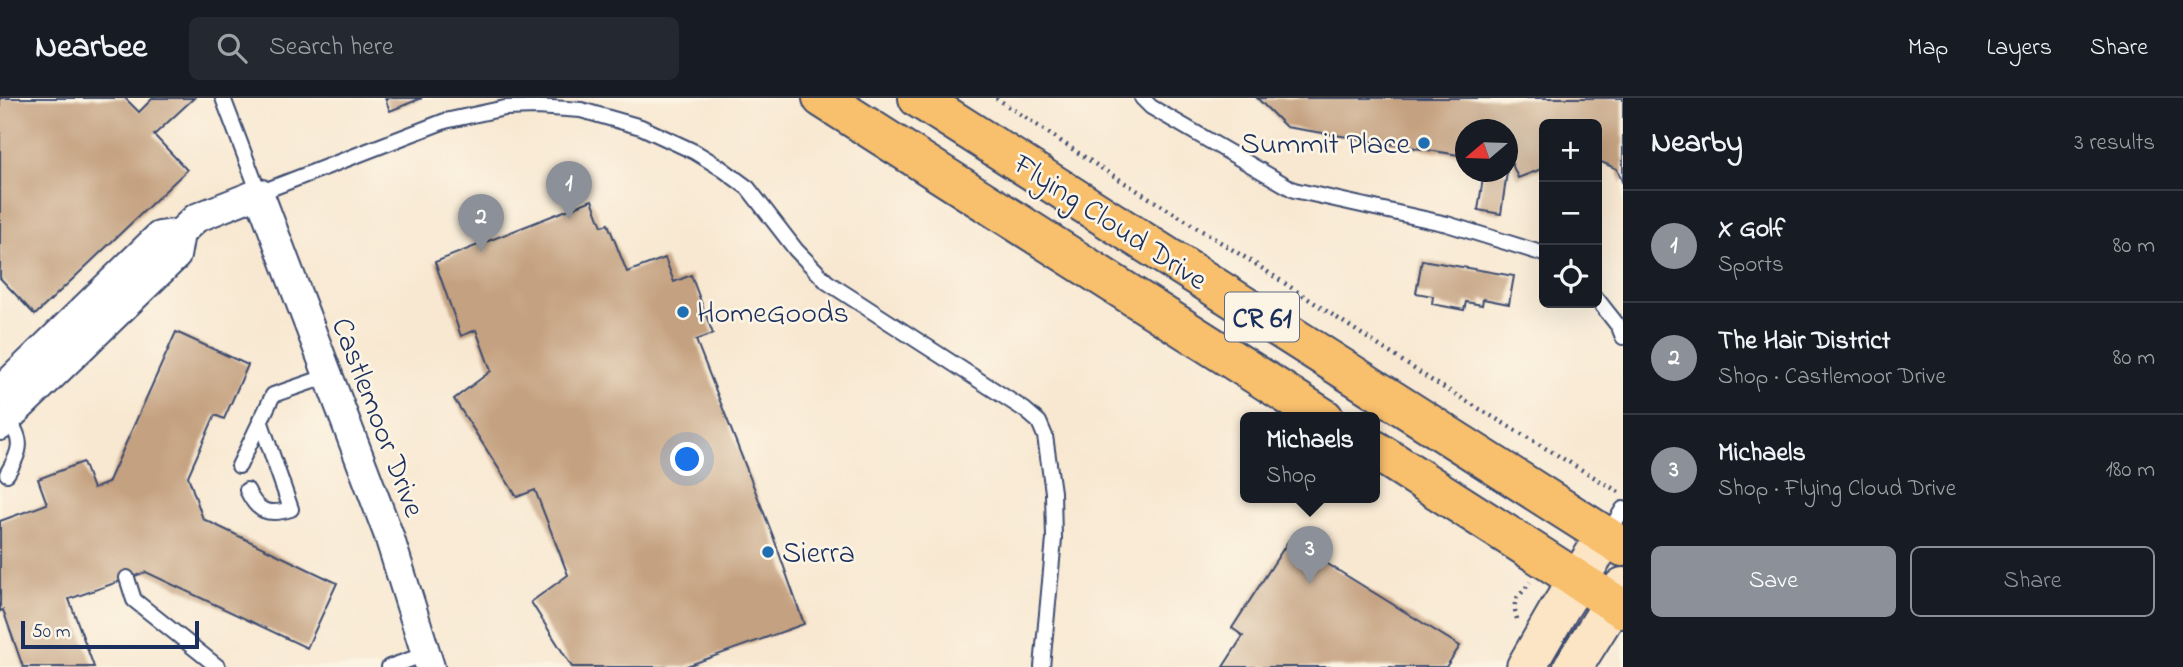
<!DOCTYPE html>
<html lang="en">
<head>
<meta charset="utf-8">
<style>
  :root { --surface:#171b24; --page:#242831; --text:#f1f3f6; --muted:#9ea1a6; --line:#363941; --accent:#8c9099 }
  body { margin:0; font-family:"Indie Flower",sans-serif; background:var(--page); color:var(--text) }
  .controls { position:absolute; right:21px; top:21px; display:grid; overflow:hidden; border-radius:10px; box-shadow:0 7px 28px #0002 }
  .controls button { width:63px; height:63px; display:grid; place-items:center; padding:0; border:0; border-bottom:2px solid var(--line); background:var(--surface); color:var(--text); font:35px sans-serif }
  .compass { position:absolute; left:1455px; top:21px; width:63px; height:63px; border-radius:50%; background:var(--surface); box-shadow:0 7px 28px #0002; rotate:251deg }
  .scale { position:absolute; left:21px; bottom:18px; width:178px; box-sizing:border-box; padding-left:7px; border:4px solid #1b2f5e; border-top:0; font-size:19px; line-height:24px; white-space:nowrap; color:#1b2f5e; -webkit-text-stroke:5px #fcf5e5; paint-order:stroke }
  .you { position:absolute; left:688px; top:362px; width:24px; height:24px; margin:-18px; border:5px solid #fff; border-radius:50%; background:#1a73e8; box-shadow:0 0 0 10px #1a73e833 }
  .badge { display:grid; place-items:center; width:46px; height:46px; border-radius:50%; background:var(--accent); color:#fff; font-size:23px; font-weight:700 }
  .pin { position:absolute; translate:-50% -58px; filter:drop-shadow(0 2px 4px #0008) }
  .pin::after { content:''; position:absolute; top:37px; width:24px; height:21px; background:inherit; clip-path:polygon(0 0,100% 0,50% 100%) }
  .popup { position:absolute; left:1240px; top:314px; width:140px; height:91px; box-sizing:border-box; display:grid; place-content:center; border-radius:10px; background:var(--surface); filter:drop-shadow(0 2px 5px #0005); font-size:23px; white-space:nowrap; color:var(--muted) }
  .popup b { font-size:26px; color:var(--text) }
  .popup::after { content:''; position:absolute; left:50%; top:100%; margin-left:-14px; border:14px solid transparent; border-top-color:var(--surface) }
  .list { margin:0; padding:0; list-style:none }
  h2 { display:flex; justify-content:space-between; align-items:center; height:91px; margin:0; padding:0 28px; font-size:30px }
  h2 small { font-size:23px; font-weight:400; color:var(--muted) }
  .list li { display:grid; grid-template-columns:46px 1fr auto; gap:21px; align-items:center; box-sizing:border-box; height:112px; padding:0 28px; border-top:2px solid var(--line) }
  .list b { display:block; font-size:26px; white-space:nowrap }
  .list p { margin:0; font-size:23px; white-space:nowrap; color:var(--muted) }
  .list em { font-size:23px; font-style:normal; color:var(--muted) }
  .actions { display:flex; gap:14px; padding:21px 28px }
  .actions a { flex:1; padding:16px 0; border:2px solid var(--accent); border-radius:10px; text-align:center; font-size:24px; color:var(--accent) }
  .actions .main { background:var(--accent); color:#fff }
  .icon { flex:none; width:38px; height:38px; fill:none; stroke:currentColor; stroke-width:2; stroke-linecap:round; stroke-linejoin:round }
  .map { position:relative; flex:none; width:1623px; height:569px; overflow:hidden }
  header { display:flex; align-items:center; gap:42px; box-sizing:border-box; height:98px; padding:0 35px; background:var(--surface); border-bottom:2px solid var(--line) }
  header strong { font-size:33px }
  nav { display:flex; gap:38px; margin-inline-start:auto; font-size:24px }
  .search { width:490px; height:63px; background:var(--page); display:flex; align-items:center; gap:18px; box-sizing:border-box; padding:0 24px; border-radius:10px; color:var(--muted); font-size:26px }
  main { display:flex }
  aside { flex:1; background:var(--surface) }
  .map>svg:first-child { display:block }
  .building { fill:#c4a180 }
  .lines { fill:none; stroke-linecap:round; stroke-linejoin:round }
  .lane-casing { stroke:#3c4b6f; stroke-width:18 }
  .street-casing { stroke:#3c4b6f; stroke-width:32 }
  .secondary-casing { stroke:#3c4b6f; stroke-width:42 }
  .primary-casing { stroke:#3c4b6f; stroke-width:42 }
  .path { stroke:#3c4b6f; stroke-width:4.5; stroke-dasharray:2 5; stroke-linecap:butt }
  .lane { stroke:#fff; stroke-width:14 }
  .street { stroke:#fff; stroke-width:28 }
  .secondary { stroke:#fce5c4; stroke-width:38 }
  .primary { stroke:#f8bf6c; stroke-width:38 }
  .poi-dot { fill:#1f6fb2; stroke:#fcf5e5; stroke-width:2.5 }
  .labels { text-anchor:middle; stroke-width:5; stroke-linejoin:round; paint-order:stroke }
  .shield { fill:#fcf5e5; stroke:#5e6a86; stroke-width:2 }
  .shield-label { font-size:28px; font-weight:bold; fill:#1b2f5e }
  .poi-label { font-size:30px; fill:#1b2f5e; stroke:#fcf5e5; text-anchor:start }
  .street-label { font-size:30px; fill:#1b2f5e; stroke:#fcf5e5 }
</style>
</head>
<body>
<header>
<strong>Nearbee</strong>
<div class="search"><svg class="icon" aria-label="search" viewBox="0 0 24 24"><circle cx="10" cy="10" r="6"/><path d="M15 15l6 6"/></svg>Search here</div>
<nav><a>Map</a><a>Layers</a><a>Share</a></nav>
</header>
<main>
<div class="map">
<svg width="1623" height="569" viewBox="0 0 1623 569">
  <rect width="100%" height="100%" fill="#fcf5e5"/>
  <filter id="ink" filterUnits="userSpaceOnUse"><feTurbulence type="fractalNoise" baseFrequency=".0143" numOctaves="2"/><feDisplacementMap in="SourceGraphic" scale="14" xChannelSelector="R" yChannelSelector="G"/><feConvolveMatrix kernelMatrix="1 2 1 2 8 2 1 2 1" color-interpolation-filters="sRGB"/></filter>
  <filter id="wash" filterUnits="userSpaceOnUse"><feTurbulence type="fractalNoise" baseFrequency=".00686" numOctaves="4" result="noise"/><feDisplacementMap in="SourceGraphic" scale="28" xChannelSelector="R" yChannelSelector="G"/><feGaussianBlur stdDeviation="1.57" result="paint"/><feColorMatrix in="noise" values="0 0 0 0 0 0 0 0 0 0 0 0 0 0 0 0 0 1.4 0 .05"/><feComposite in="paint" operator="in"/></filter>
  <g filter="url(#wash)">
    <rect width="100%" height="100%" fill="#f8e8d1"/>
    <g id="blocks">
      <g class="building">
        <polygon points="0,0 125,0 139,14 153,0 194,0 154,37 187,72 35,217 0,180"/>
        <polygon points="385,0 422,0 390,13"/>
        <polygon points="1257,0 1623,0 1623,86 1617,71 1597,62 1597,26 1544,26 1544,70 1518,80 1512,66 1507,64 1507,32 1465,32 1465,58 1286,29"/>
        <polygon points="1484,74 1507,74 1501,116 1478,112"/>
        <polygon points="592,102 602,128 608,126 627,174 665,160 674,184 691,177 713,236 696,242 773,438 804,526 684,569 572,569 531,504 568,477 535,392 517,399 454,301 491,273 476,232 461,238 435,164"/>
        <polygon points="1422,162 1514,178 1509,206 1483,201 1482,207 1466,204 1464,212 1432,206 1433,198 1416,195"/>
        <polygon points="176,234 248,267 224,321 215,317 188,378 203,421 337,485 307,550 146,474 69,501 94,569 23,569 3,512 0,513 0,423 47,406 38,381 83,364 93,391 108,385"/>
        <polygon points="1289,442 1460,548 1446,569 1223,569 1243,538 1232,530"/>
      </g>
    </g>
  </g>
  <g filter="url(#ink)">
    <use href="#blocks" fill-opacity="0" stroke="#3c4b6f" stroke-width="2"/>
    <g class="lines">
      <defs>
        <g id="lane">
          <polyline points="223,0 259,95 445,23 505,10 537,9 581,12 641,29 695,54 721,70 748,90 796,152 827,184 1025,312 1039,324 1045,338 1053,394 1054,441 1042,569"/>
          <polyline points="1142,0 1151,9 1294,92 1447,126 1544,156"/>
          <polyline points="1597,201 1619,229 1623,239"/>
          <path d="M 6,318 C 24,342 22,351 7,376"/>
          <polyline points="239,368 273,297 328,278"/>
          <path d="M 247,392 C 257,414 268,418 291,411 L 260,322"/>
          <polyline points="1607,437 1623,411"/>
          <polyline points="127,480 134,502 218,569"/>
          <polyline points="389,569 426,556"/>
        </g>
        <g id="street">
          <polyline points="0,293 159,138 180,135 196,120 259,95 389,438 430,569"/>
          <polyline points="0,328 176,158 180,135"/>
        </g>
        <g id="secondary">
          <polyline points="1526,569 1560,510 1606,438"/>
          <polyline points="1573,569 1623,489"/>
        </g>
        <g id="primary">
          <polyline points="822,0 1324,320"/>
          <polyline points="918,0 1623,449"/>
          <polyline points="1375,352 1623,511"/>
        </g>
      </defs>
      <use href="#lane" class="lane-casing"/>
      <use href="#street" class="street-casing"/>
      <use href="#secondary" class="secondary-casing"/>
      <use href="#primary" class="primary-casing"/>
      <g class="path">
        <polyline points="996,0 1101,70 1254,165 1431,282 1619,394"/>
        <path d="M 1517,521 C 1511,498 1518,502 1530,484"/>
      </g>
      <use href="#lane" class="lane"/>
      <use href="#street" class="street"/>
      <use href="#secondary" class="secondary"/>
      <use href="#primary" class="primary"/>
    </g>
  </g>
  <g class="poi-dot">
    <circle cx="1424" cy="45" r="7"/>
    <circle cx="683" cy="214" r="7"/>
    <circle cx="768" cy="454" r="7"/>
  </g>
  <g class="labels">
    <rect class="shield" x="1225" y="194.5" width="74" height="49" rx="5"/>
    <g class="shield-label">
      <text x="1262" y="229">CR 61</text>
    </g>
    <g class="poi-label">
      <text x="1410" y="55" text-anchor="end">Summit Place</text>
      <text x="697" y="224">HomeGoods</text>
      <text x="782" y="464">Sierra</text>
    </g>
    <g class="street-label">
      <text transform="translate(1111 123) rotate(33)" y="10">Flying Cloud Drive</text>
      <text transform="translate(379 319) rotate(69)" y="10">Castlemoor Drive</text>
    </g>
  </g>
</svg>
<div class="controls">
<button>+</button>
<button>−</button>
<button><svg class="icon" aria-label="locate" viewBox="0 0 24 24"><circle cx="12" cy="12" r="6"/><path d="M12 2v4M12 18v4M2 12h4M18 12h4"/></svg></button>
</div>
<svg class="compass" viewBox="-18 -18 36 36"><path d="M0-13l5 13h-10z" fill="#e53935"/><path d="M0 13l5-13h-10z" fill="#9ea1a6"/></svg>
<div class="scale">50 m</div>
<div class="you"></div>
<div class="pin badge" style="left:569px;top:121px">1</div>
<div class="pin badge" style="left:481px;top:154px">2</div>
<div class="pin badge" style="left:1310px;top:486px">3</div>
<div class="popup"><b>Michaels</b>Shop</div>
</div>
<aside>
<h2>Nearby<small>3 results</small></h2>
<ul class="list">
<li><span class="badge">1</span><div><b>X Golf</b><p>Sports</p></div><em>80 m</em></li>
<li><span class="badge">2</span><div><b>The Hair District</b><p>Shop · Castlemoor Drive</p></div><em>80 m</em></li>
<li><span class="badge">3</span><div><b>Michaels</b><p>Shop · Flying Cloud Drive</p></div><em>180 m</em></li>
</ul>
<div class="actions"><a class="main">Save</a><a>Share</a></div>
</aside>
</main>
</body>
</html>
